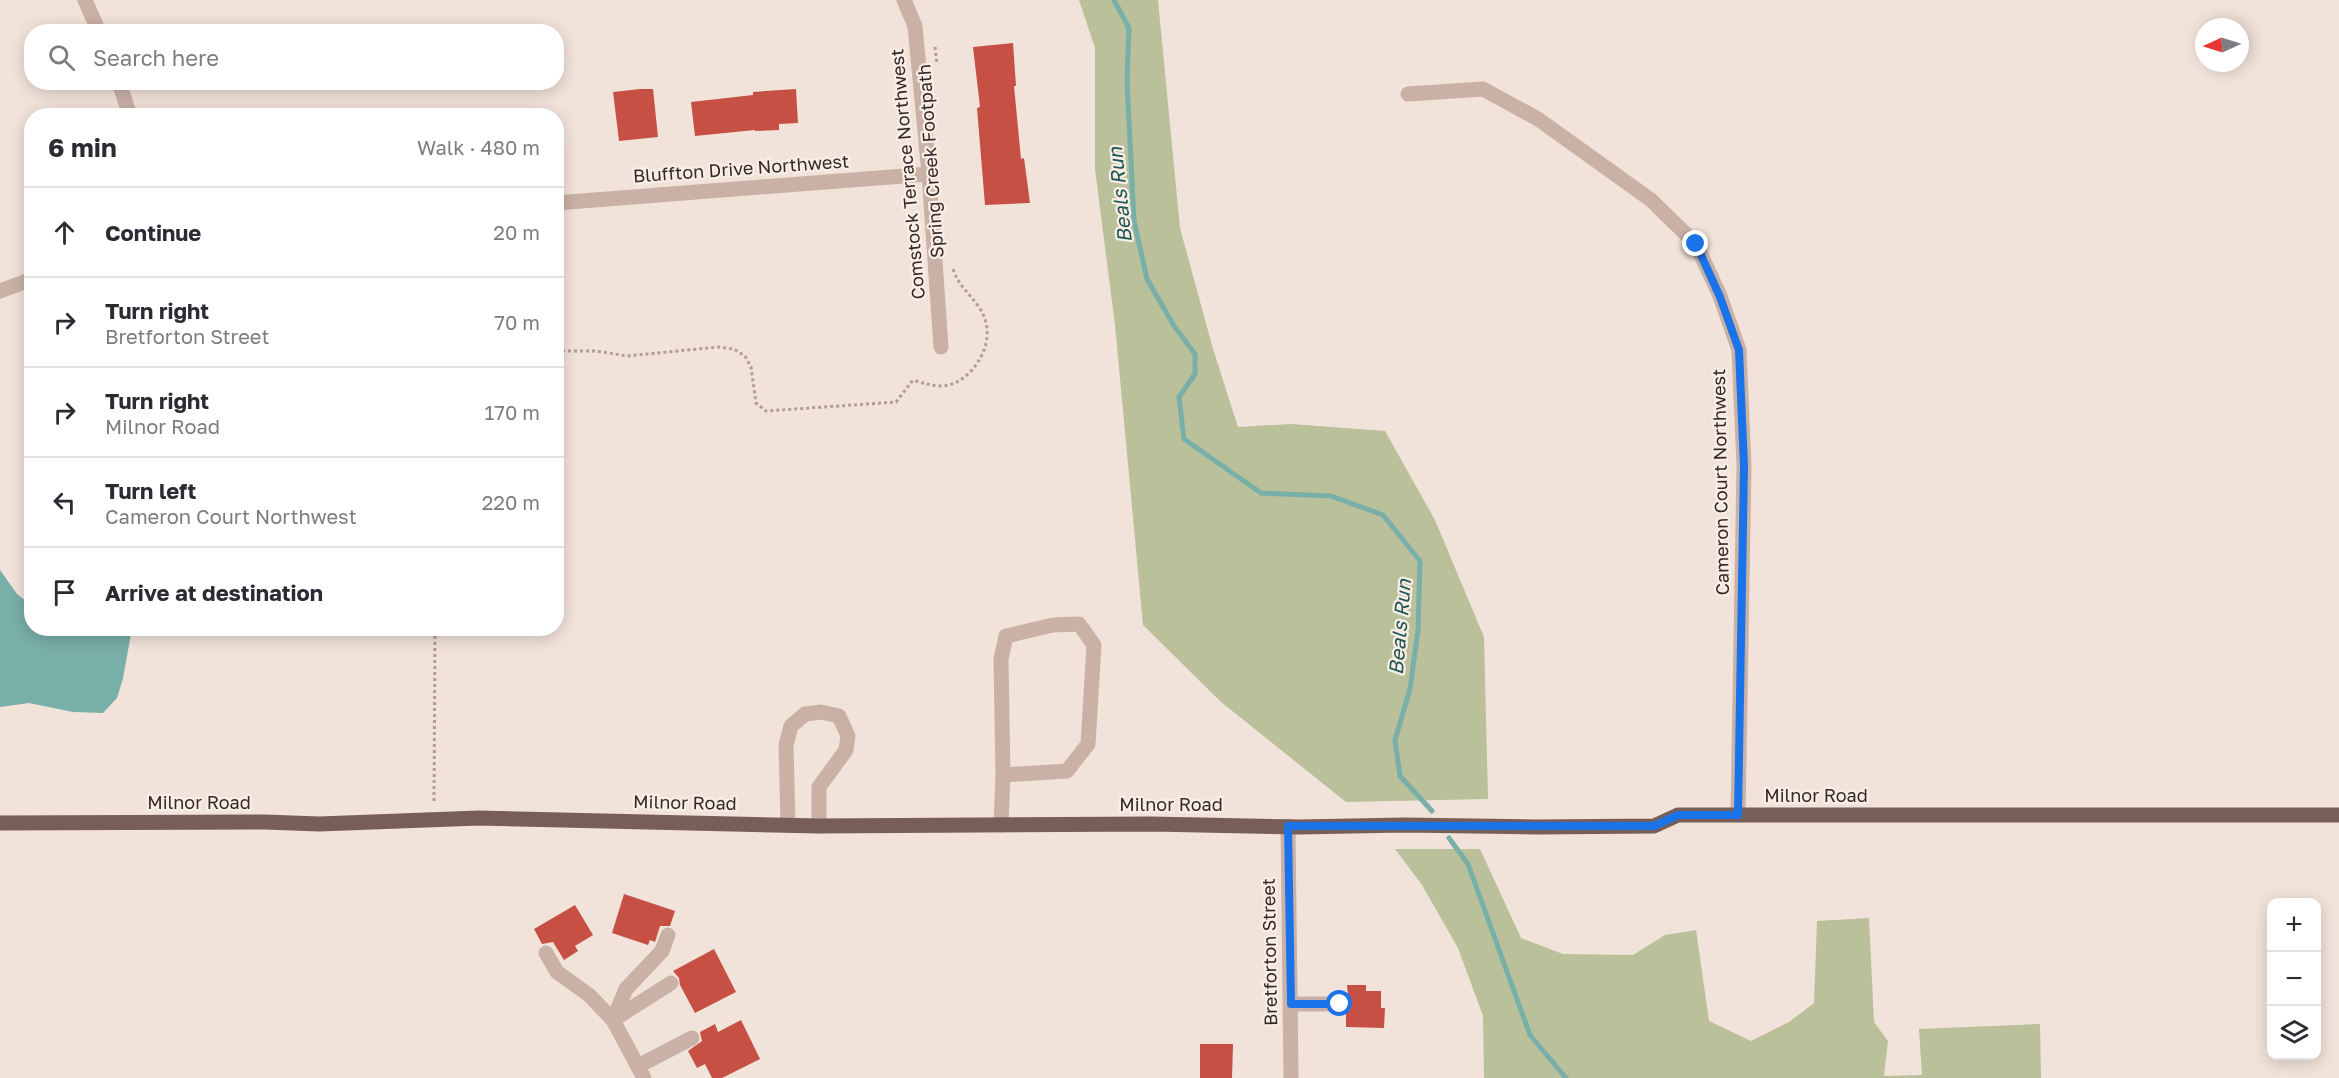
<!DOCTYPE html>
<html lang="en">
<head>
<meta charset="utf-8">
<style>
  :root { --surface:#fff; --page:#f2f2f3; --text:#2b2b33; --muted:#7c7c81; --line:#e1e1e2 }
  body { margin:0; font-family:"Golos Text",sans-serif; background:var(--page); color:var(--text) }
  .controls { position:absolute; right:18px; bottom:18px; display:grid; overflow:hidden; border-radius:12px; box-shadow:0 3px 15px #0003 }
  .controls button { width:54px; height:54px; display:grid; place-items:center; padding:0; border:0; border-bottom:2px solid var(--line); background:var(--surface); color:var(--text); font:30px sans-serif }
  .compass { position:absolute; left:2195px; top:18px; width:54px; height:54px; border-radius:50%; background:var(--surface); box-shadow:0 3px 15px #0003; rotate:266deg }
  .stop { position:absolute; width:18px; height:18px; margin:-14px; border:4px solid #1a73e8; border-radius:50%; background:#fff }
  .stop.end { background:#1a73e8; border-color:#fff; box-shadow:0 2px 6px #0008 }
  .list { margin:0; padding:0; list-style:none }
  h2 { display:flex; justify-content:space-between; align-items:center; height:78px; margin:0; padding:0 24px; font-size:26px }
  h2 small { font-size:20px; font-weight:400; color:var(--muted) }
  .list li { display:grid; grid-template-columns:39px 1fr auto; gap:18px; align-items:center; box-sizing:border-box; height:90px; padding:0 24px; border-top:2px solid var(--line) }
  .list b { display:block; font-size:22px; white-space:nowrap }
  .list p { margin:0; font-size:20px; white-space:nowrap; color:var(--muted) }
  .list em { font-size:20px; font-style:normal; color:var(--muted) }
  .icon { flex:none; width:33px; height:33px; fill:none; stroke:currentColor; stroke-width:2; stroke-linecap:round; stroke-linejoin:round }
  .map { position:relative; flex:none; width:2339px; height:1078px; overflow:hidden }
  .search { position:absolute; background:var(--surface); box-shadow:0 3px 15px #0003; left:24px; top:24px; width:540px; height:66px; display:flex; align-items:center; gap:15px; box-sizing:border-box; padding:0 21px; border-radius:24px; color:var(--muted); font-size:22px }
  .panel { position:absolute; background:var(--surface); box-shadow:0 3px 15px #0003; left:24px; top:108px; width:540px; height:528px; border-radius:24px }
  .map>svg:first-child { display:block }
  .green { fill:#b9c09a }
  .water { fill:#79afa9 }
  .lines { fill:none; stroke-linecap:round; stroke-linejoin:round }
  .stream { stroke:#79afa9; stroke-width:5 }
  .building { fill:#c65043 }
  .path { stroke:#b59b90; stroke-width:3; stroke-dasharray:3 3; stroke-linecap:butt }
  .minor { stroke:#cab1a6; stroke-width:15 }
  .major { stroke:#785e58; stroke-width:15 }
  .route { stroke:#1a73e8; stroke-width:8 }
  .labels { text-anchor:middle; stroke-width:4.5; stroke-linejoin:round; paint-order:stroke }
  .street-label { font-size:18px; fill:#352927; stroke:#f9eee6 }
  .water-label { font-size:20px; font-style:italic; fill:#1c5752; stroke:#f9eee6 }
</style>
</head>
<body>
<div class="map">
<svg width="2339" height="1078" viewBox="0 0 2339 1078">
  <rect width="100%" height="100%" fill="#f2e3da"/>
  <g class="green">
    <polygon points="1079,0 1158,0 1180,228 1213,349 1238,427 1291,424 1385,431 1435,520 1484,637 1488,799 1346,802 1221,702 1143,625 1115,325 1095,169 1095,48"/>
    <polygon points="1395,849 1480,849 1521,938 1563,954 1633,955 1665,935 1696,930 1709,1021 1751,1041 1789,1022 1814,1003 1817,921 1869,918 1874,1022 1888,1041 1884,1076 1922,1075 1919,1029 2040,1024 2041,1078 1484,1078 1483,1016 1458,948 1422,885"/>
  </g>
  <path class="water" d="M 0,570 L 17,594 L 31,605 L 32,628 L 69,629 L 74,631 C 93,627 113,626 131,634 L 123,678 L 117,698 L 103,713 L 73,712 L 29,703 L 0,707 Z"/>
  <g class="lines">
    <g class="stream">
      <polyline points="1114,0 1129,28 1127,82 1134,221 1147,279 1174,326 1195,354 1195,374 1179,397 1184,439 1261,493 1331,496 1383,515 1420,561 1418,630 1410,689 1395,740 1400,776 1432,811"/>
      <polyline points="1449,838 1468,864 1530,1035 1566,1078"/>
    </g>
  </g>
  <g class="building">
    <polygon points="1013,43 1016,86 1014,86 1021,159 1024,158 1030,203 985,205 977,108 980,107 973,47"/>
    <polygon points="640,89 653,89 658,137 619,141 613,92"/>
    <polygon points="796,89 798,123 779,124 779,130 755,131 755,130 695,136 691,102 753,95 753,92"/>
    <polygon points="624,894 675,911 670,926 660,926 655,942 650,940 648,945 612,933"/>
    <polygon points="575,905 593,935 575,946 578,951 564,960 553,942 542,944 534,929"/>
    <polygon points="714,949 736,992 695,1013 680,985 679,978 673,971"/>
    <polygon points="1347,985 1366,985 1366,991 1381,991 1381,1008 1385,1008 1384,1028 1346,1027 1346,1010 1349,1005"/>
    <polygon points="741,1020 760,1059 722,1078 712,1078 705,1064 697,1068 688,1051 702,1041 700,1032 715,1024 718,1032"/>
    <polygon points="1200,1044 1233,1044 1232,1078 1200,1078"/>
  </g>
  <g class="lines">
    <g class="path">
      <polyline points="935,47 937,65"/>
      <path d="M 556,351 L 597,351 L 627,356 L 718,347 L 734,349 L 745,356 L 751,367 L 756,403 L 766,411 L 896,402 L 913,380 C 936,387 950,391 969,373 C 987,355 994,329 979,307 C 969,293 958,285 953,269"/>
      <polyline points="434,801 435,628"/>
    </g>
    <g class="minor">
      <polyline points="85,0 99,32"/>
      <polyline points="904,0 915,26 929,174 941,347"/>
      <polyline points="119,82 130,116"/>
      <polyline points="1408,94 1483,89 1538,119 1651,200 1696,244 1720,296 1739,350 1744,466 1738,815"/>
      <polyline points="556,203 929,174"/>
      <polyline points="0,291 32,279"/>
      <polyline points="788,824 786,745 791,726 805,714 821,712 839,716 848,736 846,750 819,787 819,826"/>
      <polyline points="1001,825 1003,775 1001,659 1006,636 1053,625 1079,624 1094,645 1088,744 1067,771 1003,775"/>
      <polyline points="1288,826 1291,1078"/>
      <polyline points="546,953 557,972 589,995 613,1020 644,1078"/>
      <polyline points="1291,1004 1339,1004"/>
      <polyline points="613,1020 626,989 662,951 668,935"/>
      <polyline points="613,1020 671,983"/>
      <polyline points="638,1066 692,1038"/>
    </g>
    <polyline class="major" points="0,823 265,822 319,824 479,818 819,826 1152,824 1299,827 1404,825 1536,827 1654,826 1678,815 2339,815"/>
  </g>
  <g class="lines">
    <polyline class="route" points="1340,1004 1291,1004 1288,826 1654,826 1678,815 1738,815 1744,466 1739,350 1720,297 1696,244"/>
  </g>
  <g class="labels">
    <g class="street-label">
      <text transform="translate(931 161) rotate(-94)" y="6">Spring Creek Footpath</text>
      <text transform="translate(741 169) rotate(-4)" y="6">Bluffton Drive Northwest</text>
      <text transform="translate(908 174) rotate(-95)" y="6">Comstock Terrace Northwest</text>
      <text transform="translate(1721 482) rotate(-91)" y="6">Cameron Court Northwest</text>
      <text x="1816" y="802">Milnor Road</text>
      <text x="199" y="809">Milnor Road</text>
      <text transform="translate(685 803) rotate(1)" y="6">Milnor Road</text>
      <text x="1171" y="811">Milnor Road</text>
      <text transform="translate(1270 952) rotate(-91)" y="6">Bretforton Street</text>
    </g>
    <g class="water-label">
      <text transform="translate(1120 195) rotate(-96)" y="7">Beals Run</text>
      <text transform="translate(1400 627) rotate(-85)" y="7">Beals Run</text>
    </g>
  </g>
</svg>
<div class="controls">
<button>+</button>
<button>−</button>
<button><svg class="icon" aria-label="layers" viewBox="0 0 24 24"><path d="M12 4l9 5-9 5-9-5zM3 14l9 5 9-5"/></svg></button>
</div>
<svg class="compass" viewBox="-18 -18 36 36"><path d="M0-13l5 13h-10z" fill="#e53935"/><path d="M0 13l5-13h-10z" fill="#7c7c81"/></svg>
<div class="stop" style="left:1340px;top:1004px"></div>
<div class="stop end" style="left:1696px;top:244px"></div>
<div class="search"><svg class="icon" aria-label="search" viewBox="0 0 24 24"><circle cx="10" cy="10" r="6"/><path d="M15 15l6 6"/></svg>Search here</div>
<section class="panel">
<h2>6 min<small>Walk · 480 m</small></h2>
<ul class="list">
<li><svg class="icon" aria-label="ahead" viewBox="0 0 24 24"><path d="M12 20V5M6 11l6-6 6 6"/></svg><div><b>Continue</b></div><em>20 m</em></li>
<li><svg class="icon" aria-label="right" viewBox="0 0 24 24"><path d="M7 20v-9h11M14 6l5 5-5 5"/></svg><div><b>Turn right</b><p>Bretforton Street</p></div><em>70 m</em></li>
<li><svg class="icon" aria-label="right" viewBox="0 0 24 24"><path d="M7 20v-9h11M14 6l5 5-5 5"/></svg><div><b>Turn right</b><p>Milnor Road</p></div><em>170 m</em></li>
<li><svg class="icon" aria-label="left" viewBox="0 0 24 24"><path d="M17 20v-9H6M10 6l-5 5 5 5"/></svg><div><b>Turn left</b><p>Cameron Court Northwest</p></div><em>220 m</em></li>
<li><svg class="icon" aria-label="arrive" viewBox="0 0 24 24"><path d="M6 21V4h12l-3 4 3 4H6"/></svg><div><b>Arrive at destination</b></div></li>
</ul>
</section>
</div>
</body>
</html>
